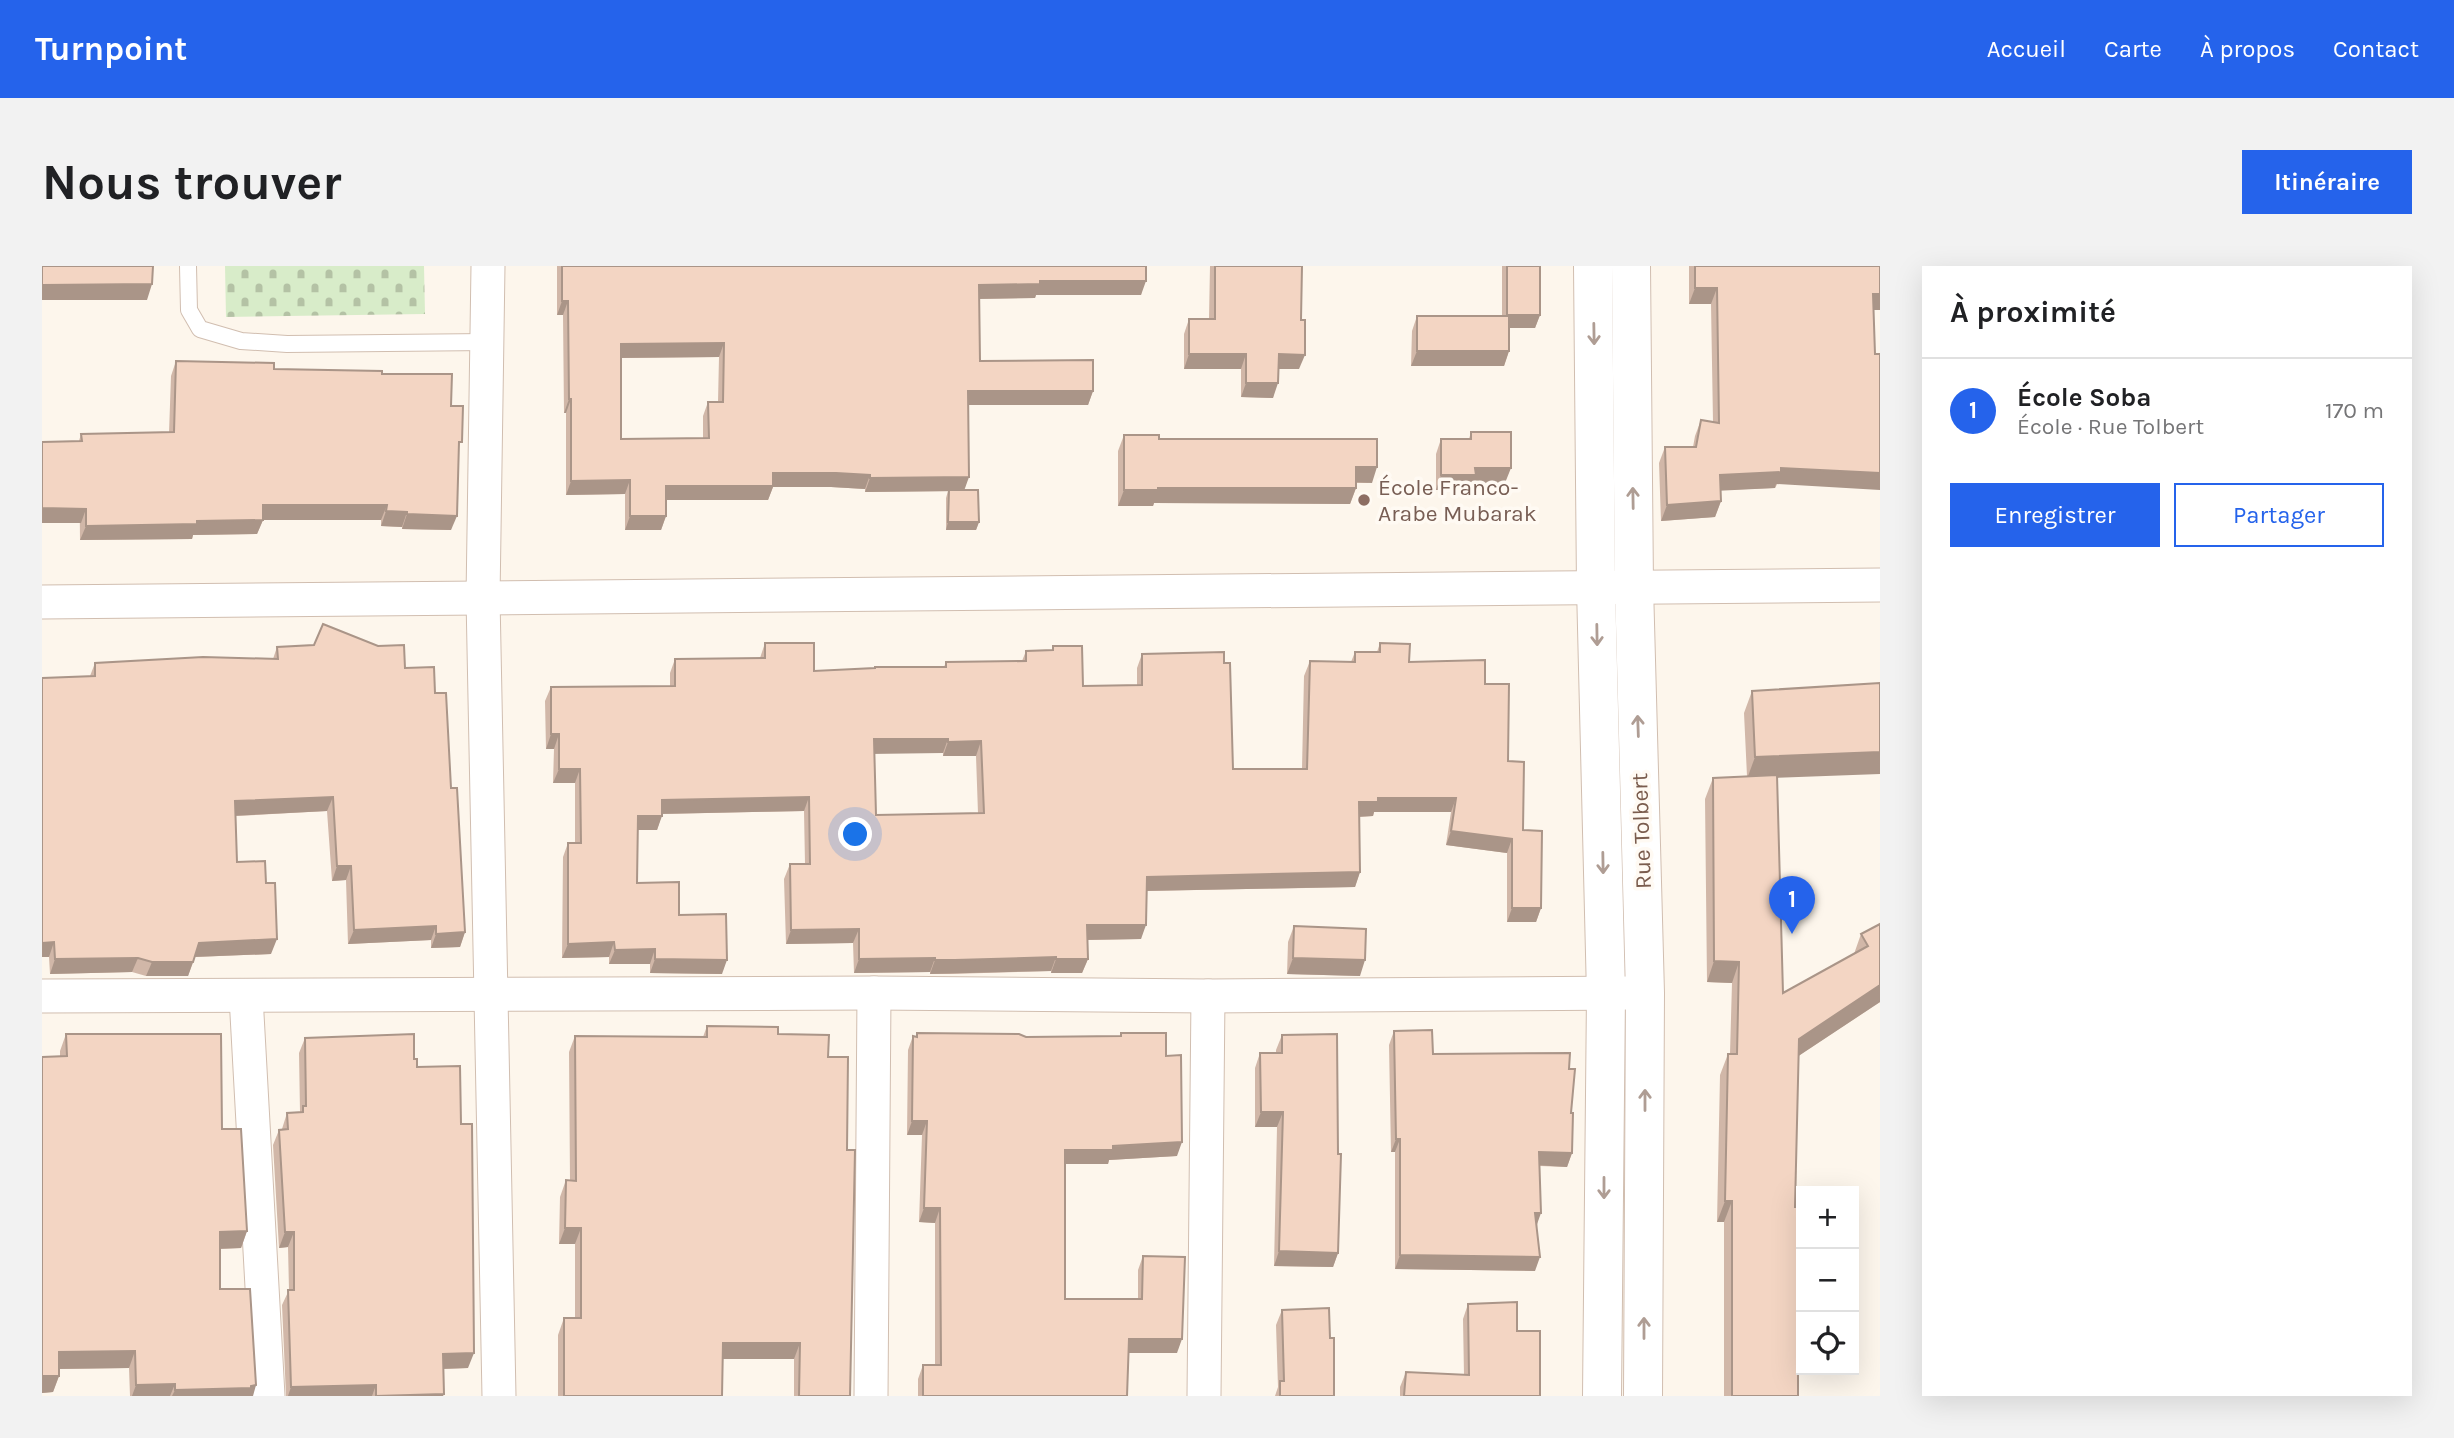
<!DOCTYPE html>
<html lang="fr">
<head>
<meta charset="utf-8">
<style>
  :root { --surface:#fff; --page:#f2f2f2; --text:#202124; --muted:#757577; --line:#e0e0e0; --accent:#2563eb }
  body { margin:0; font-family:Karla,sans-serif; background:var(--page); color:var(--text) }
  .controls { position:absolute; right:21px; bottom:21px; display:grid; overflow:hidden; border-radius:0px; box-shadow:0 7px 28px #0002 }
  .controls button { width:63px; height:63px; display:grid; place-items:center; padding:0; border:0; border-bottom:2px solid var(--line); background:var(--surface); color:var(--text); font:35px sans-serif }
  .you { position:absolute; left:814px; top:569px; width:24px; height:24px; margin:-18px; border:5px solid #fff; border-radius:50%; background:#1a73e8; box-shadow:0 0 0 10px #1a73e833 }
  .badge { display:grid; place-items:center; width:46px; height:46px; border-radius:50%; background:var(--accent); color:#fff; font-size:23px; font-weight:700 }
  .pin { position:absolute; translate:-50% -58px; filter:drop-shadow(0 2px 4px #0008) }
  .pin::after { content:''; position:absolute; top:37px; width:24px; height:21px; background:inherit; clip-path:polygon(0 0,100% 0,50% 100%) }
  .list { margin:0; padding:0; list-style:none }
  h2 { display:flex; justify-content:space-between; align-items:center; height:91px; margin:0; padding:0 28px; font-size:30px }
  h2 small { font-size:23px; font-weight:400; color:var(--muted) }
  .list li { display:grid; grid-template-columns:46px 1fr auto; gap:21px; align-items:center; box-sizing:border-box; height:105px; padding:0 28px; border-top:2px solid var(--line) }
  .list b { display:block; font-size:26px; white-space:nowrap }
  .list p { margin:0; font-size:23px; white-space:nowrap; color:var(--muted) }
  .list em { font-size:23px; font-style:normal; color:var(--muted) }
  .actions { display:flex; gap:14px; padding:21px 28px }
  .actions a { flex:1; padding:16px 0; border:2px solid var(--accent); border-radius:0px; text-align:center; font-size:24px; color:var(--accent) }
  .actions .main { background:var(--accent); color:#fff }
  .icon { flex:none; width:38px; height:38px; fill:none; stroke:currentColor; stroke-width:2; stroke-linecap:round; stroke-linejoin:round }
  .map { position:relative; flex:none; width:1838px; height:1130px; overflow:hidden; border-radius:0px }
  header { display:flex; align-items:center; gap:42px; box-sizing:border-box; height:98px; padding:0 35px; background:var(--accent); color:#fff }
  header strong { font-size:33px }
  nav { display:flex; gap:38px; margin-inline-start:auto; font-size:24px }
  .intro { display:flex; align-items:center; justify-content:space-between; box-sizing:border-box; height:168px; padding:0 42px }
  h1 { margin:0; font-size:49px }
  .button { padding:18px 32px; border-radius:0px; background:var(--accent); color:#fff; font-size:24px; font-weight:700 }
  main { display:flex; gap:42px; padding:0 42px }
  aside { flex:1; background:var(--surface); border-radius:0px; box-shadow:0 7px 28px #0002 }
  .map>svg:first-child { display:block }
  .cemetery { fill:url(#cemetery-stones) }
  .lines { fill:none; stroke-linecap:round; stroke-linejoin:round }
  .service-casing { stroke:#d1beb0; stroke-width:18 }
  .minor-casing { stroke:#d1beb0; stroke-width:35 }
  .tertiary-casing { stroke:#d1beb0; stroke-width:40 }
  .service { stroke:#fff; stroke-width:16 }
  .minor { stroke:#fff; stroke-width:33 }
  .tertiary { stroke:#fff; stroke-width:38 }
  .wall { fill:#d1b7a8; fill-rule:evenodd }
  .shaded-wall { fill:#aa9588 }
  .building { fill:#f3d5c3; stroke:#aa9588; stroke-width:2; fill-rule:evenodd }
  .oneway { stroke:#af9d94 }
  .education-dot { fill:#8d6e63; stroke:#fffaf3; stroke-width:2.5 }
  .labels { text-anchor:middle; stroke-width:7; stroke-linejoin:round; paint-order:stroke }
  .education-label { font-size:23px; fill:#785e54; stroke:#fffaf3; text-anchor:start }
  .street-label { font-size:23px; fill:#7a5c4d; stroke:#fffaf3 }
</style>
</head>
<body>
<header>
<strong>Turnpoint</strong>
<nav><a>Accueil</a><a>Carte</a><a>À propos</a><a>Contact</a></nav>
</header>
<div class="intro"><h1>Nous trouver</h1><a class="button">Itinéraire</a></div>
<main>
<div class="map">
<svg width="1838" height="1130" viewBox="0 0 1838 1130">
  <defs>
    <pattern id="cemetery-stones" width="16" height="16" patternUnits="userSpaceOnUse" patternTransform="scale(1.75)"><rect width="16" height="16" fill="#d8ecc9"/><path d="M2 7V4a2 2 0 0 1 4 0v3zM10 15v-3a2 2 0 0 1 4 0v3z" fill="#b4c2a5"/></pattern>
  </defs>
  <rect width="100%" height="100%" fill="#fdf6ec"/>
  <polygon class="cemetery" points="183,0 382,0 383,48 184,51"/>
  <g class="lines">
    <defs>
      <polyline id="service" points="146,0 147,44 158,63 199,75 245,78 445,76"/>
      <g id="minor">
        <polyline points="446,0 441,332 457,1130"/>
        <polyline points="0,336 1838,319"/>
        <polyline points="0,730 832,727 1166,730 1590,727"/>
        <polyline points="204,730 226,1130"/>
        <polyline points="829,1130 832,727"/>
        <polyline points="1162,1130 1166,730"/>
      </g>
      <g id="tertiary">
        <polyline points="1551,0 1554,321 1564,728 1560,1130"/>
        <polyline points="1589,0 1592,320 1603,727 1601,1130"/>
      </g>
    </defs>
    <use href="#service" class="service-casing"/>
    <use href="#minor" class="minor-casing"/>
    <use href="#tertiary" class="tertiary-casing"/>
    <use href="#service" class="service"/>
    <use href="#minor" class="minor"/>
    <use href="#tertiary" class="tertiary"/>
  </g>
  <g class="wall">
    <path d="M 515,0 L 1104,0 L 1099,29 L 994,29 L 993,32 L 937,33 L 938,95 L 1051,125 L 1046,139 L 926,139 L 922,224 L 937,256 L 934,264 L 904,264 L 904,232 L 906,225 L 823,226 L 823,223 L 789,221 L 731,221 L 726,234 L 624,234 L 624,250 L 619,264 L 583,264 L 583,228 L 524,229 L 524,147 L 522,147 L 521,49 L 515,49 ZM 677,91 L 676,136 L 666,136 L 661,150 L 661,172 L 579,173 L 579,92 Z"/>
    <polygon points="1168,0 1260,0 1257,103 1236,103 1231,132 1199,131 1199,103 1142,103 1142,68 1147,53 1167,53"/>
    <polygon points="1460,0 1498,0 1498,49 1493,62 1467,62 1467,85 1462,100 1369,100 1370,65 1375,50 1460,50"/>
    <polygon points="1647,0 1838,0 1838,44 1832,44 1733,222 1679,224 1679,235 1673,251 1619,255 1617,197 1623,181 1651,181 1653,170 1659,154 1671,156 1669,38 1647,38"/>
    <polygon points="134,95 232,103 340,108 409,140 417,184 409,264 360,263 360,261 339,260 339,254 221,254 215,268 151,269 150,273 38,274 37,175 39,168 127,167 129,110"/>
    <polygon points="1429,166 1463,217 1431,218 1428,224 1394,224 1394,188 1399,173 1427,173"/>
    <polygon points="1082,169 1117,173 1330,217 1314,217 1314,222 1308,238 1112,237 1111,240 1076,240 1076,185"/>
    <path d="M 723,377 L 772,405 L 902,401 L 904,396 L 980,395 L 984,385 L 1010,384 L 1011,380 L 1041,420 L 1095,419 L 1095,402 L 1100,388 L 1182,397 L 1191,503 L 1260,503 L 1262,410 L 1268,395 L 1309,396 L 1313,386 L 1335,386 L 1338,377 L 1367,396 L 1443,418 L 1466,495 L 1499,642 L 1494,656 L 1465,656 L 1465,587 L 1404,579 L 1409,546 L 1332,546 L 1331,550 L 1317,551 L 1318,606 L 1313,621 L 1105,625 L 1099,673 L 1045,674 L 1046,693 L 1040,707 L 1009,707 L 1009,705 L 908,708 L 888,708 L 888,706 L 812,707 L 811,677 L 744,678 L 742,613 L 748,598 L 763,598 L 762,545 L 620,548 L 615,564 L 595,564 L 595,617 L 637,649 L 680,708 L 608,707 L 608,698 L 567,698 L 567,691 L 520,692 L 521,591 L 526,577 L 533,577 L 533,517 L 511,517 L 512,483 L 504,483 L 503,435 L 509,421 L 628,420 L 628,407 L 633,393 L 718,392 ZM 832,487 L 901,487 L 901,490 L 934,490 L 936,547 L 834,549 Z"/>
    <polygon points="235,381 363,402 393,427 409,522 423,666 418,681 389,682 389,674 306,678 304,614 290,615 285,545 194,550 195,596 229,688 153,691 146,710 104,710 90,706 8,708 7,691 0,691 0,412 48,410 53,397 231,393"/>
    <polygon points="1710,425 1735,512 1741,727 1812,688 1819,668 1838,658 1838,736 1756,790 1753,941 1756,1130 1682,1130 1682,956 1675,956 1678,809 1686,788 1688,788 1690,717 1665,716 1663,533 1671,512 1705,510 1702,447"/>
    <polygon points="1252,660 1318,710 1245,708 1246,676"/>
    <polygon points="665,760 736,768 786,791 805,884 808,1130 752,1130 752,1093 681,1093 680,1130 516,1130 516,1069 522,1052 533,1052 533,978 517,978 518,931 524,914 528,915 527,786 533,770 661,771"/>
    <polygon points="1352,765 1391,788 1527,803 1530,887 1525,901 1498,900 1493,1005 1353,1003 1353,886 1349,886 1347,779"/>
    <polygon points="875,767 984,771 1078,770 1079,767 1124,790 1135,890 1067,894 1066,898 1023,898 1023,1033 1096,1033 1096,1004 1101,990 1135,1087 1087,1087 1085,1130 876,1130 876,1113 881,1099 893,1099 893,957 877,956 880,869 865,869 866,784 871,770 874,771"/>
    <polygon points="24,768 180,863 205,965 199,982 178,983 178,1023 211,1130 88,1130 87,1102 17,1103 17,1110 11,1126 0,1127 0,791 18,790 18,785"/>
    <polygon points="1240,769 1296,987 1291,1001 1232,1000 1235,861 1213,861 1213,802 1218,787 1234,787 1234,784"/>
    <polygon points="263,772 372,793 375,801 426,1102 402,1103 401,1130 244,1130 240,1039 247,1024 246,981 237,982 231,879 237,864 240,863 245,847 258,846 257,787"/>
    <polygon points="1426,1038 1475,1065 1498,1130 1358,1130 1358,1121 1364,1106 1422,1109 1421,1053"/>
    <polygon points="1240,1044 1288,1072 1292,1130 1233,1130 1236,1121 1234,1059"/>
  </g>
  <g class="shaded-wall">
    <polygon points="998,15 1104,15 1099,29 994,29 993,32 932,33 937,19"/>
    <polygon points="110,18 105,34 0,34 0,19"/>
    <polygon points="1653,22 1675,22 1669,38 1647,38"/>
    <polygon points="1831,28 1838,28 1838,44 1826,44"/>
    <polygon points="520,35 526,35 521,49 515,49"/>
    <polygon points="1465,49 1498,49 1493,62 1460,62"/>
    <polygon points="682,77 677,91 574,92 579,78"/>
    <polygon points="1375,85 1467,85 1462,100 1369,100"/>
    <polygon points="1147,88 1204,88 1199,103 1142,103"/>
    <polygon points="1237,88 1263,89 1257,103 1231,103"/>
    <polygon points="1204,117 1236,117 1231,132 1199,131"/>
    <polygon points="926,125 1051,125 1046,139 921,139"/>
    <polygon points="527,133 529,133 524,147 522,147"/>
    <polygon points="1314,201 1335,201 1330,217 1308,216"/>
    <polygon points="1433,202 1469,202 1463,217 1431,218 1428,224 1394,224 1399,209"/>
    <polygon points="1739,202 1838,207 1838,224 1734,218 1733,222 1672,225 1678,209"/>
    <polygon points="731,207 794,207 828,209 823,223 789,221 731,221 726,234 619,234 624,220"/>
    <polygon points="927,211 922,225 823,226 828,212"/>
    <polygon points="588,214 583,228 524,229 529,215"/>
    <polygon points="1116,222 1314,222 1308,238 1112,237 1111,240 1076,240 1082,224"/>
    <polygon points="1679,235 1673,251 1619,255 1625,239"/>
    <polygon points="221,239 345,239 339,254 216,254"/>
    <polygon points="0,242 44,243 39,257 0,257"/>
    <polygon points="344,245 365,246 360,261 339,260"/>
    <polygon points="365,248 415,250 409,264 360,263"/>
    <polygon points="588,250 624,250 619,264 583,264"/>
    <polygon points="221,254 215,268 151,269 150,273 38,274 44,260 155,255"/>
    <polygon points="906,256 937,256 934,264 904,264"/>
    <polygon points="509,468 517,468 512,483 504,483"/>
    <polygon points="832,473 906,473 901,487 827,488"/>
    <polygon points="939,475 934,490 901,490 906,476"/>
    <polygon points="1838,486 1838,508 1705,513 1713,491"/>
    <polygon points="517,503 538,503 533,517 511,517"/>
    <polygon points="291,531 285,545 188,550 193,535"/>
    <polygon points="767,531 762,545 615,548 620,534"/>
    <polygon points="1336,532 1414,532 1409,546 1332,546 1331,550 1312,551 1317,536"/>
    <polygon points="596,550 620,550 615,564 590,564"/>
    <polygon points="1409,565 1470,573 1465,587 1404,579"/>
    <polygon points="295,600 309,600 304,614 290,615"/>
    <polygon points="1318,606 1313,621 1100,625 1105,611"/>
    <polygon points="1470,642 1499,642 1494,656 1465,656"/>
    <polygon points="1045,659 1104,659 1099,673 1040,674"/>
    <polygon points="394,660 389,674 306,678 312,664"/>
    <polygon points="817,663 811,677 744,678 749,664"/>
    <polygon points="423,666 418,681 389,682 394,668"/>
    <polygon points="235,673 229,688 151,691 157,677"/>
    <polygon points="12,676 7,691 0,691 0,677"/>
    <polygon points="572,676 567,691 520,692 526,678"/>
    <polygon points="613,683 608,698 567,698 573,684"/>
    <polygon points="1014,691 1009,705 888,708 893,694"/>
    <polygon points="96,692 90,706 8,708 13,693"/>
    <polygon points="893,692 888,706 812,707 817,693"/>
    <polygon points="1251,692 1323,694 1318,710 1245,708"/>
    <polygon points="613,693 685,694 680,708 608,707"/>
    <polygon points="1014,693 1046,693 1040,707 1009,707"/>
    <polygon points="1672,695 1697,696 1690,717 1665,716"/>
    <polygon points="110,696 151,696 146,710 104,710"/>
    <polygon points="1838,719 1838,736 1749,795 1757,773"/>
    <polygon points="1219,846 1241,846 1235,861 1213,861"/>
    <polygon points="870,855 885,855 880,869 865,869"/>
    <polygon points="1354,873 1358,873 1353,886 1349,886"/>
    <polygon points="1140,876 1135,890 1067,894 1066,898 1018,898 1023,884"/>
    <polygon points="1497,886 1530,887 1525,901 1492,899"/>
    <polygon points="1683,935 1690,935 1682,956 1675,956"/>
    <polygon points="882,942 898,942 893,957 877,956"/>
    <polygon points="1493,947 1499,947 1494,961"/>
    <polygon points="523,962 539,962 533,978 517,978"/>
    <polygon points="205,965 199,982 172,983 178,966"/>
    <polygon points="243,966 252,966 246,981 237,982"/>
    <polygon points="1237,985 1296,987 1291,1001 1232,1000"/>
    <polygon points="1358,989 1498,991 1493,1005 1353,1003"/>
    <polygon points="1087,1073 1140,1073 1135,1087 1082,1087"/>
    <polygon points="681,1077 758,1077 752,1093 675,1093"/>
    <polygon points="93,1085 87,1102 11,1103 17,1086"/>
    <polygon points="432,1087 426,1102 396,1103 401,1088"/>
    <polygon points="0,1110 17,1110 11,1126 0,1127"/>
    <polygon points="133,1118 128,1130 90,1130 94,1119"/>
    <polygon points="214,1119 211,1130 130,1130 133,1124"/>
    <polygon points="334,1119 330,1130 246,1130 249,1121"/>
    <polygon points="402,1128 401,1130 334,1130"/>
  </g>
  <g class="building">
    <polygon points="0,0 111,0 110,18 0,19"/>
    <path d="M 520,0 L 1104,0 L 1104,15 L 998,15 L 998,18 L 937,19 L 938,95 L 1051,94 L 1051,125 L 926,125 L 927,211 L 828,212 L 828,209 L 794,207 L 731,207 L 731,220 L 624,220 L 624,250 L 588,250 L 588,214 L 529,215 L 529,133 L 527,133 L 526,35 L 520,35 ZM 682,77 L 681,136 L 666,136 L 667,172 L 579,173 L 579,78 Z"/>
    <polygon points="1173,0 1260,0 1259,54 1263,54 1263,89 1237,88 1236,117 1204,117 1204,88 1147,88 1147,53 1173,53"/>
    <rect x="1465" y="0" width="33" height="49"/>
    <polygon points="1653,0 1838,0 1838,28 1831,28 1833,88 1838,88 1838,207 1739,202 1739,206 1678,209 1679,235 1625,239 1623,181 1654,181 1659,154 1677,157 1675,22 1653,22"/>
    <rect x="1375" y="50" width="92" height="35"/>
    <polygon points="134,95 232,97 232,103 340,105 340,108 410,108 409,140 421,140 420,176 417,176 415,250 365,248 365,246 344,245 345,239 221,239 221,254 155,255 155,258 44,260 44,243 0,242 0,176 40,175 39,168 132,166"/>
    <polygon points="1429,166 1469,166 1469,202 1433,202 1434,209 1399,209 1399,173 1429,173"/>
    <polygon points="1082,169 1117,169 1117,173 1335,173 1335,201 1314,201 1314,222 1116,222 1116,224 1082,224"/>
    <polygon points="907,224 936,224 937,256 906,256"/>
    <polygon points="281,358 336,380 362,379 363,402 392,401 393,427 404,427 409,522 415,522 423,666 394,668 394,660 312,664 309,600 295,600 291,531 193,535 195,596 223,595 224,617 233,617 235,673 157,677 151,696 110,696 96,692 13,693 12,676 0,677 0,412 53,410 53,397 161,391 236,393 235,381 272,379"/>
    <path d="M 723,377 L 772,377 L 772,405 L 833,402 L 833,401 L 904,401 L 904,396 L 984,395 L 984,385 L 1011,384 L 1011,380 L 1040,380 L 1041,420 L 1100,419 L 1100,388 L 1182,386 L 1182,397 L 1188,397 L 1191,503 L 1265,503 L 1268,395 L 1313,396 L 1313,386 L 1338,386 L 1338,377 L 1368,378 L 1367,396 L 1443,394 L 1443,418 L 1467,418 L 1466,495 L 1482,496 L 1481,564 L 1500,565 L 1499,642 L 1470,642 L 1470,573 L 1409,565 L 1414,532 L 1336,532 L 1336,536 L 1317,536 L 1318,606 L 1105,611 L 1104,659 L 1045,659 L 1046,693 L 1014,693 L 1014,691 L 913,694 L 893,694 L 893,692 L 817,693 L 817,663 L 749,664 L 748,598 L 768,598 L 767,531 L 620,534 L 620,550 L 596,550 L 595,617 L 637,616 L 637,649 L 684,648 L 685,694 L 613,693 L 613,683 L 573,684 L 572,676 L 526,678 L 526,577 L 539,577 L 538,503 L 517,503 L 517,468 L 509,468 L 509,421 L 633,420 L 633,393 L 723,392 ZM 832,473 L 906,473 L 906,476 L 939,475 L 942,547 L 834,549 Z"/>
    <polygon points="1838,417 1838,486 1713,491 1710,425"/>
    <polygon points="1735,509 1741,727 1826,680 1819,668 1838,658 1838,719 1757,773 1753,941 1756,941 1756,1130 1690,1130 1690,935 1683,935 1686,788 1695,788 1697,696 1672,695 1671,512"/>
    <polygon points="1252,660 1324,663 1323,694 1251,692"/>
    <polygon points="665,760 736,761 736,768 787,769 786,791 806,791 805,884 813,884 808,1130 757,1130 758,1077 681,1077 680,1130 522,1130 522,1052 539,1052 539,962 523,962 524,914 534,915 533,770 665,771"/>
    <polygon points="1390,764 1391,788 1528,787 1527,803 1533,803 1529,847 1531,847 1530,887 1497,886 1499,947 1493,947 1498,991 1358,989 1358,873 1354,873 1352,765"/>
    <polygon points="875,767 977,768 984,771 1079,770 1079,767 1124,767 1124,790 1139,789 1140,876 1071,880 1071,884 1023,884 1023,1033 1100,1033 1101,990 1143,991 1140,1073 1087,1073 1085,1130 881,1130 881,1099 899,1099 898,942 882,942 885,855 870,855 871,770 875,771"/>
    <polygon points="24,768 179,768 180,863 199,863 205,965 178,966 178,1023 208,1023 214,1119 209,1120 209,1122 133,1124 133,1118 94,1119 93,1085 17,1086 17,1110 0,1110 0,791 25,790"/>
    <polygon points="372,768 372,793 375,793 375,801 418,800 419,858 430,858 432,1087 401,1088 402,1128 334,1130 334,1119 249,1121 246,1024 252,1024 252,966 243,966 237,864 246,863 245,847 261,846 261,840 264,840 263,772"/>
    <polygon points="1295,768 1296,888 1299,888 1296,987 1237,985 1241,846 1219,846 1218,787 1240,787 1240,769"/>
    <polygon points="1475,1036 1475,1065 1498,1065 1498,1130 1362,1130 1364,1106 1427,1109 1426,1038"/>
    <polygon points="1287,1042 1288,1072 1292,1072 1292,1130 1238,1130 1238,1115 1242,1115 1240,1044"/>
  </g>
  <defs><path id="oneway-shaft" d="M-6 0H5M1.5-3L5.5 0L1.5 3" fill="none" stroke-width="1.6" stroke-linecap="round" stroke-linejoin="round" transform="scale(1.75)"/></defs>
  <g class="oneway">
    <use href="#oneway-shaft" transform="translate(1552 68) rotate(89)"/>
    <use href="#oneway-shaft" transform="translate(1591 232) rotate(-91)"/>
    <use href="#oneway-shaft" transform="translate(1555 369) rotate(89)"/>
    <use href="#oneway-shaft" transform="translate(1596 460) rotate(-92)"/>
    <use href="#oneway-shaft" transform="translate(1561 597) rotate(89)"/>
    <use href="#oneway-shaft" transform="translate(1603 834) rotate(-90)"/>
    <use href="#oneway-shaft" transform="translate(1562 922) rotate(90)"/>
    <use href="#oneway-shaft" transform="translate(1602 1062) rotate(-90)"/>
  </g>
  <circle class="education-dot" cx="1322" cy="234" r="7"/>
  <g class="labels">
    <g class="education-label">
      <text x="1336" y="229">École Franco-<tspan x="1336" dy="26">Arabe Mubarak</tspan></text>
    </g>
    <g class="street-label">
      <text transform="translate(1599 565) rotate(-92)" y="8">Rue Tolbert</text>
    </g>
  </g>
</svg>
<div class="controls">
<button>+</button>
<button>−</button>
<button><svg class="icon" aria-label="locate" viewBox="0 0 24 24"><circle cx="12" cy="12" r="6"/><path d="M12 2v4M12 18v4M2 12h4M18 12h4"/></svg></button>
</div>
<div class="you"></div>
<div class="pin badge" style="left:1750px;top:668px">1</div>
</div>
<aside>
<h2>À proximité<small></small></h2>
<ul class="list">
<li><span class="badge">1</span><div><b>École Soba</b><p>École · Rue Tolbert</p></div><em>170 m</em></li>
</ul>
<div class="actions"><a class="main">Enregistrer</a><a>Partager</a></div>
</aside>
</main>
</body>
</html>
